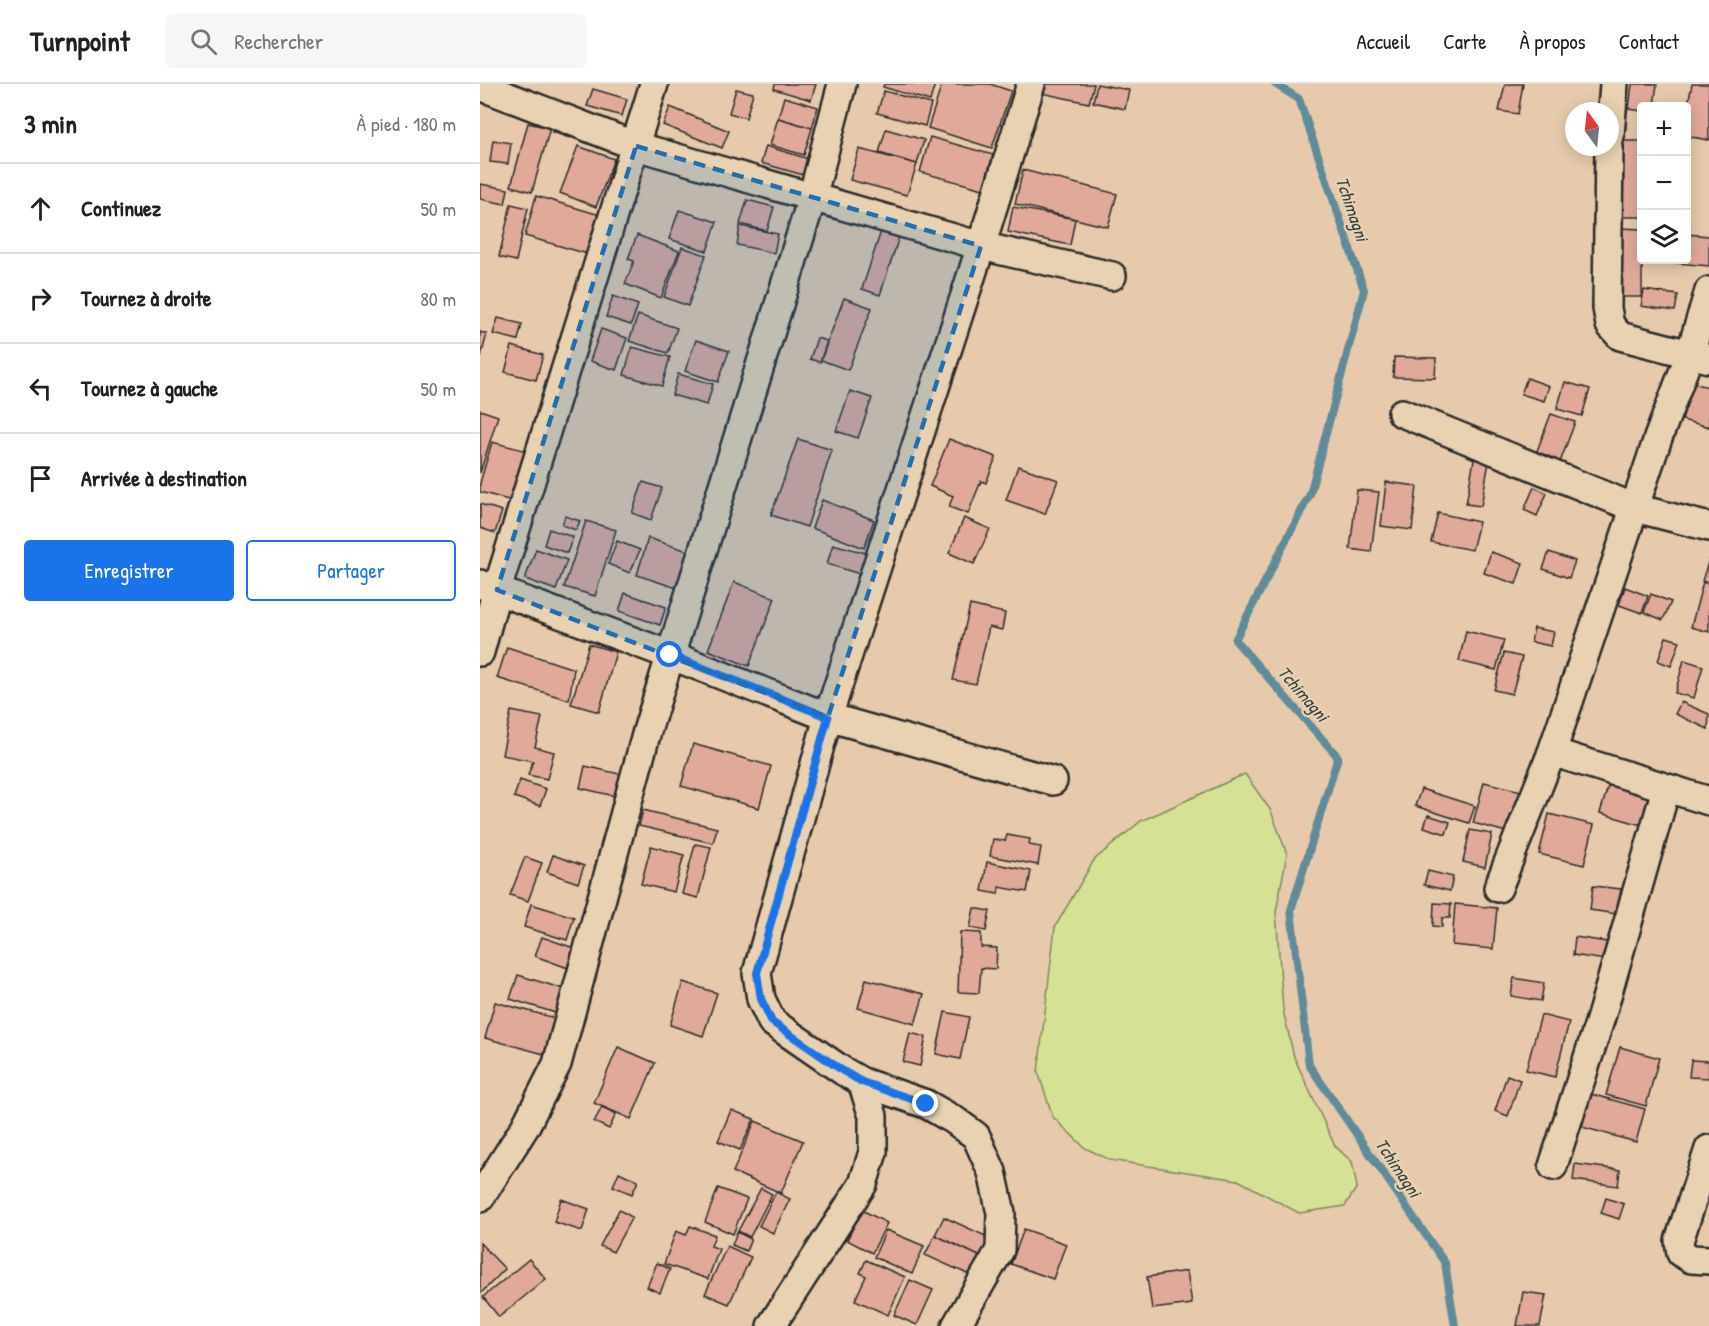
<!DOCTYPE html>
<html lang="fr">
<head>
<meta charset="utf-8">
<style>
  :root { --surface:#fff; --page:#f6f6f6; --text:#202124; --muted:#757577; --line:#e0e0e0; --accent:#1a73e8 }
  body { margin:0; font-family:"Patrick Hand",sans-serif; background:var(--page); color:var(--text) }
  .controls { position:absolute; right:18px; top:18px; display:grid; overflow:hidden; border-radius:6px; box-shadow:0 3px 15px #0003 }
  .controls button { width:54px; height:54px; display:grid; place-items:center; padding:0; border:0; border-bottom:2px solid var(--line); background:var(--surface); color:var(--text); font:30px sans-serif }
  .compass { position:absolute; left:1085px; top:18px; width:54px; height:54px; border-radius:50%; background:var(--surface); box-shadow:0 3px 15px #0003; rotate:345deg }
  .stop { position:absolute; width:18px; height:18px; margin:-14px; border:4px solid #1a73e8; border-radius:50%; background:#fff }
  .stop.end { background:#1a73e8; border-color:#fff; box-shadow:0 2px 6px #0008 }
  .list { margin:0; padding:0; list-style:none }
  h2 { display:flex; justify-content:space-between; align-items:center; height:78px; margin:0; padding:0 24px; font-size:26px }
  h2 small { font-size:20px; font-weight:400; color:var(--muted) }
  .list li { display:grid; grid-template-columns:39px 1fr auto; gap:18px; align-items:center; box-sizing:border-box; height:90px; padding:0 24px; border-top:2px solid var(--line) }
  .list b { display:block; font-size:22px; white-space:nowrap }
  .list em { font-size:20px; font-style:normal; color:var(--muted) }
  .actions { display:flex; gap:12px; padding:18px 24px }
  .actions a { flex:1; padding:14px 0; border:2px solid var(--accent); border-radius:6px; text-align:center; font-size:21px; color:var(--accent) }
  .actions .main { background:var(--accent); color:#fff }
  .icon { flex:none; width:33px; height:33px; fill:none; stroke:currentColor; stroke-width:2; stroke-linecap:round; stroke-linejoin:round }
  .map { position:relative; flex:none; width:1229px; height:1242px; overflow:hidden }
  header { display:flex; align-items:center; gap:36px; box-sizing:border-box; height:84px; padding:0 30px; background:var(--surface); border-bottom:2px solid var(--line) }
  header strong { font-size:28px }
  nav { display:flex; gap:33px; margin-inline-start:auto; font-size:21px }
  .search { width:420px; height:54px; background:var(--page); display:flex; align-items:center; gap:15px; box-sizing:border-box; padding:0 21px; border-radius:6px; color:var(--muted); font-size:22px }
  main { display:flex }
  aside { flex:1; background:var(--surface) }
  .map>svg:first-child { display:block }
  .green { fill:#d5e295; stroke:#808660; stroke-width:1.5 }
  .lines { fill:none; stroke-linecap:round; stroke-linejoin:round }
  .stream { stroke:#608c9a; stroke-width:8 }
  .building { fill:#e1a99a; stroke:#2b2b2b; stroke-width:1.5 }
  .street-casing { stroke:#2b2b2b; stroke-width:32 }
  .street { stroke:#e8d2b1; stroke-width:27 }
  .route { stroke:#1a73e8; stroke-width:8 }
  .marked { fill:#1f6fb2; fill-opacity:0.2; stroke:#1f6fb2; stroke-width:4.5; stroke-dasharray:12 8; stroke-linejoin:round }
  .labels { text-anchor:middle; stroke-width:4.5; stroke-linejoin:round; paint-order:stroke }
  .water-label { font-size:18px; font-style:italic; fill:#384347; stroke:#e8d2b1 }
</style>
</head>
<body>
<header>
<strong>Turnpoint</strong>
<div class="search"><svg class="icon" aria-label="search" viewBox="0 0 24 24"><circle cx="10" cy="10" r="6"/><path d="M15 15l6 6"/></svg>Rechercher</div>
<nav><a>Accueil</a><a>Carte</a><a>À propos</a><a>Contact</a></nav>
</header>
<main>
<aside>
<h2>3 min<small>À pied · 180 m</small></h2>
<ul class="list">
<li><svg class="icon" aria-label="ahead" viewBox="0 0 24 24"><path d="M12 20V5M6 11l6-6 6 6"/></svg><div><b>Continuez</b></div><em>50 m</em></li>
<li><svg class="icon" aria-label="right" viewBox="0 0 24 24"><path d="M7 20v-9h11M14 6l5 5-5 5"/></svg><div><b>Tournez à droite</b></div><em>80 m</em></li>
<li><svg class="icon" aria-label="left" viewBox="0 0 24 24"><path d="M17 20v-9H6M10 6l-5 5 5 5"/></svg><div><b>Tournez à gauche</b></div><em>50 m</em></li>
<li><svg class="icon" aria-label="arrive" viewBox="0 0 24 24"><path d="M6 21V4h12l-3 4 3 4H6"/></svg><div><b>Arrivée à destination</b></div></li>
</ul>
<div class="actions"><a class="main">Enregistrer</a><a>Partager</a></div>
</aside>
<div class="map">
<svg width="1229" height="1242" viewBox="0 0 1229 1242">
  <rect width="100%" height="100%" fill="#e7caac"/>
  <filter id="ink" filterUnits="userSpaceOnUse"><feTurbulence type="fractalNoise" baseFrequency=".0167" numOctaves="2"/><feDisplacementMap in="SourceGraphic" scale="12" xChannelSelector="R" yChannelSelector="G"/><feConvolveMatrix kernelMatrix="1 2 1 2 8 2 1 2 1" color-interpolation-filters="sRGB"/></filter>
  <g filter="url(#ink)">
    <polygon class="green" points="765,690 791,727 807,770 796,828 803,926 814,973 855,1062 872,1078 877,1103 865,1122 819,1129 758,1096 630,1076 605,1064 573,1033 558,988 575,843 614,776 661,737"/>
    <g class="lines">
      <polyline class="stream" points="795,0 819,15 884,206 830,410 755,556 858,673 811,826 829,981 965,1179 975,1242"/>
    </g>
    <g class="building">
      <polygon points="295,0 336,0 331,16 294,5"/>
      <polygon points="404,0 455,0 450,17 403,3"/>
      <polygon points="462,0 510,0 531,7 512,64 448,44"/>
      <polygon points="563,0 614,0 609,19 561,9"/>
      <polygon points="617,0 649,6 645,25 613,18"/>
      <polygon points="1025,0 1043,0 1038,30 1019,27"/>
      <polygon points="1152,0 1177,0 1174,22 1162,22 1162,27 1149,25"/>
      <polygon points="1212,0 1229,0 1229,56 1206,52 1206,30"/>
      <polygon points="113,5 147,15 142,32 107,22"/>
      <polygon points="256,5 273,9 266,34 249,29"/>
      <polygon points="404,7 451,20 445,42 397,29"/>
      <polygon points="304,13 338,23 332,44 298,34"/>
      <polygon points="190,23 249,47 242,64 183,41"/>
      <polygon points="78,34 95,39 90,54 72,48"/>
      <polygon points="298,34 332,44 324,71 290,61"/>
      <polygon points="48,39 70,44 52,108 31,102"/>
      <polygon points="406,45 444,56 437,80 399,69"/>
      <polygon points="450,53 513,71 503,105 440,88"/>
      <polygon points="13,56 31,59 28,80 10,78"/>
      <rect x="1137" y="57" width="25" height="76"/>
      <polygon points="98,62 134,75 116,123 80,109"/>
      <polygon points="286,62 332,76 327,92 281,79"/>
      <polygon points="379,65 437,80 427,111 370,96"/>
      <polygon points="543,86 637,110 628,143 535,120"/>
      <polygon points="0,100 28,105 25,120 0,115"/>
      <polygon points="56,112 120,131 108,170 45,152"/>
      <polygon points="267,116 294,123 287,147 260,140"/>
      <polygon points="31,120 48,124 36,177 19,173"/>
      <polygon points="533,123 595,135 590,161 528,148"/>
      <polygon points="199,126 237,138 227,167 189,155"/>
      <polygon points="260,142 298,150 294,169 257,161"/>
      <polygon points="402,144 420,150 400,211 382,205"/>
      <polygon points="1139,144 1162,145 1162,213 1138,213"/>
      <polygon points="1206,150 1229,152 1229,182 1165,176 1206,176"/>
      <polygon points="157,151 199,167 181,214 145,200 154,177 148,175"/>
      <polygon points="202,163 226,171 208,222 184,213"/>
      <polygon points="1164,206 1198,211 1195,227 1161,222"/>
      <polygon points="133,212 158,221 151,241 126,233"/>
      <polygon points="364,214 392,224 368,286 341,276"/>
      <polygon points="158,231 197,244 188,269 149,257"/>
      <polygon points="18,234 42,240 38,256 13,250"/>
      <polygon points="121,245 147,254 136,286 110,277"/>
      <polygon points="0,248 7,250 0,276"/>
      <polygon points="337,254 347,257 340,278 330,275"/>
      <polygon points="216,256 249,267 238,298 205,287"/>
      <polygon points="32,262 63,271 56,296 25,288"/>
      <polygon points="152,263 190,273 182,302 144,291"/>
      <polygon points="914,273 956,274 955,294 913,293"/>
      <polygon points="198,290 233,300 227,321 192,311"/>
      <polygon points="1047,294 1069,302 1064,317 1041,310"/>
      <polygon points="1085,298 1110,305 1102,332 1077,325"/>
      <polygon points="1212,299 1229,303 1229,343 1202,336"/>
      <polygon points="370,307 392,314 378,354 356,347"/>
      <polygon points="0,326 18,332 0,389"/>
      <polygon points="1071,330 1095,338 1079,381 1055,372"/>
      <polygon points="318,355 352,366 327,443 291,431"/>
      <polygon points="469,355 516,373 506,399 501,397 488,430 469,423 473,412 450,402"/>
      <polygon points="12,358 47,367 32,417 0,408 0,399"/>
      <polygon points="994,375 1009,378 1001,422 986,420"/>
      <polygon points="538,382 578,396 565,430 526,416"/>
      <polygon points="163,398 182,404 171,436 152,429"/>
      <polygon points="906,398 937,402 932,446 901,442"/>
      <polygon points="1054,403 1067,409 1057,432 1044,426"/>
      <polygon points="877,406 899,408 891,468 870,465"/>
      <polygon points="342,416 394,436 384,464 332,444"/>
      <polygon points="0,420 22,427 15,449 0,444"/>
      <polygon points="958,429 999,438 992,466 951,458"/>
      <polygon points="85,432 100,437 96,446 82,441"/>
      <polygon points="484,434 510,445 494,480 469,469"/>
      <polygon points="106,437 136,446 115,512 84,503"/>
      <polygon points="69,445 93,453 87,469 64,461"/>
      <polygon points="168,454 217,470 206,507 157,491"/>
      <polygon points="137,457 160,466 150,489 128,480"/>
      <polygon points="353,460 386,469 380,490 347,480"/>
      <polygon points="56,465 87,476 76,506 45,495"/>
      <polygon points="1011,468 1043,479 1036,500 1004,489"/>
      <polygon points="1069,468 1095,477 1089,494 1063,485"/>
      <polygon points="1229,475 1229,499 1222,497"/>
      <polygon points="254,498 295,514 269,582 228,566"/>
      <polygon points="1223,498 1229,500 1229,548 1211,543"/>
      <polygon points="1145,503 1168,512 1162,529 1139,521"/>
      <polygon points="145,509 186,523 180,541 139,527"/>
      <polygon points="1171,510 1191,518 1183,536 1164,528"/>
      <polygon points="490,521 525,529 522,546 509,543 496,600 473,596"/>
      <polygon points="1054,544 1074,548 1071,562 1051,558"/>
      <polygon points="986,547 1024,556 1016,586 979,577"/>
      <polygon points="1186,553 1200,557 1191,582 1178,577"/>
      <polygon points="109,560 136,568 119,628 91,620"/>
      <polygon points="27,563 94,585 89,616 17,594"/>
      <polygon points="1024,569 1042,573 1032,610 1014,606"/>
      <polygon points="1204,576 1223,582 1214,614 1195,609"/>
      <polygon points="1201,618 1229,630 1228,645 1195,630"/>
      <polygon points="31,627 62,633 55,663 74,668 67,695 48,691 53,677 22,671"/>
      <polygon points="213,660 291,682 279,724 201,702"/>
      <polygon points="105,682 144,691 139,713 100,704"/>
      <polygon points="40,696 66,705 60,722 34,713"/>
      <polygon points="1130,696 1176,709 1165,742 1120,729"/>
      <polygon points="1004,698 1041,707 1030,749 993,739"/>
      <polygon points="941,705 995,722 989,739 935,722"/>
      <polygon points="163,726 237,744 233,759 159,742"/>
      <polygon points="1069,730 1114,741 1104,781 1059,770"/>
      <polygon points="948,731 970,738 966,750 944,743"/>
      <polygon points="990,746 1012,750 1005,783 983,778"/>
      <polygon points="527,751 550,755 549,761 561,763 558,781 510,772 513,755 525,757"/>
      <polygon points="215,760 231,763 218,814 202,810"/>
      <polygon points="171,762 204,771 194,808 161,800"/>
      <polygon points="73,771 104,782 98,799 67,788"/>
      <polygon points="45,773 62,779 48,817 30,811"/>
      <polygon points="507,778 551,787 547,808 519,803 518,810 502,807"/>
      <polygon points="948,787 973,793 970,807 944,801"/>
      <polygon points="1113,802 1141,805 1137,830 1110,826"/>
      <polygon points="954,819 971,820 970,834 962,834 962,843 953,842"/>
      <polygon points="51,820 94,833 87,856 44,843"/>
      <polygon points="975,820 1017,824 1013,865 972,861"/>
      <polygon points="494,824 510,827 506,847 490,844"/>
      <polygon points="480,848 501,849 501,863 517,864 516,885 501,884 499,909 478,908"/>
      <polygon points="62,853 94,864 88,884 55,872"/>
      <polygon points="1095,853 1127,858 1125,876 1093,871"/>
      <polygon points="38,891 87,906 79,930 30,915"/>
      <polygon points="1034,894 1064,899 1061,917 1031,912"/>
      <polygon points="386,895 444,910 435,940 378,924"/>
      <polygon points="203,898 237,909 223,952 190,941"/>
      <polygon points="15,918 75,934 64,970 5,954"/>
      <polygon points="465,928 489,933 480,975 456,970"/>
      <polygon points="1061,931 1089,938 1075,993 1046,986"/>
      <polygon points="430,949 446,953 440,982 423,978"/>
      <polygon points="138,963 175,979 151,1035 114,1019"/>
      <polygon points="1140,963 1179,974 1166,1022 1126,1011"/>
      <polygon points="1211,976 1229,977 1229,994 1209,993"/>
      <polygon points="1027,991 1040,996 1028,1032 1015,1027"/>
      <polygon points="1111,1010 1165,1025 1156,1058 1102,1043"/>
      <polygon points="122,1023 136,1030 129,1045 114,1038"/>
      <polygon points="251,1026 274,1035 260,1066 238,1057"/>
      <polygon points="275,1037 323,1057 301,1109 253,1088"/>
      <polygon points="1095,1080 1140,1086 1138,1102 1093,1096"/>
      <polygon points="139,1088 158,1097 152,1110 133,1102"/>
      <polygon points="238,1104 267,1115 253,1150 225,1138"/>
      <polygon points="281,1104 292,1110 270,1153 258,1147"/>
      <polygon points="296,1108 310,1115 293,1149 279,1142"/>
      <polygon points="1126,1114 1144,1120 1139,1135 1121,1129"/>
      <polygon points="81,1115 109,1125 102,1147 74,1138"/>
      <polygon points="139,1126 152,1133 133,1168 120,1162"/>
      <polygon points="382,1126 407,1139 392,1169 367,1156"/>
      <polygon points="464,1133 510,1154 501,1173 455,1151"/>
      <polygon points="210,1142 235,1151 231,1162 239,1165 228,1195 184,1180 196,1147 206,1151"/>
      <polygon points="544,1145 586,1160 573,1195 531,1180"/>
      <polygon points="406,1146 444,1162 432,1190 394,1173"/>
      <polygon points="257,1148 271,1155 266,1167 252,1161"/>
      <polygon points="455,1151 501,1173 492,1192 445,1171"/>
      <polygon points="0,1159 25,1185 1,1209 0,1207"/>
      <polygon points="247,1162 271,1173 249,1220 225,1210"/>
      <polygon points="49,1175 66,1195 19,1233 3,1213"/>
      <polygon points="386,1176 425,1193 408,1231 375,1216 386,1192 380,1189"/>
      <polygon points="177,1179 190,1185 180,1209 167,1203"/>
      <polygon points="707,1187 712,1220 672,1225 667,1193"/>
      <polygon points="430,1196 453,1206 437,1241 414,1231"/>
      <polygon points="1043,1208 1066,1211 1060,1242 1037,1242"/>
    </g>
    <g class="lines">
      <defs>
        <g id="street">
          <polyline points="0,2 156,62 501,162 632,192"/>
          <polyline points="1130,52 1134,0"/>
          <polyline points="1129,63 1127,224 1130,241 1140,252 1229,275"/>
          <polyline points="922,329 1155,424 1229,443"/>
          <polyline points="0,500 190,571 348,633 573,697"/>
          <polyline points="0,568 17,506 174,0"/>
          <polyline points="1072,668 1229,717"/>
          <polyline points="1018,804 1072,668 1178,354 1210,270 1229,207"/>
          <polyline points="1229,1065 1199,1157 1201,1169 1211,1175 1229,1176"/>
          <polyline points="1073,1082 1121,933 1186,705"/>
          <polyline points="0,1114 45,1043 77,980 167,647 332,114 362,0"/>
          <polyline points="291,1242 383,1100 393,1068 393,1032 382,998"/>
          <polyline points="476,1242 520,1166 521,1129 512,1088 496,1052 474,1036 446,1020 382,998 363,987 292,938 281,915 277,889 348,633 501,162 551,0"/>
        </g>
      </defs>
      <use href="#street" class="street-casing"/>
      <use href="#street" class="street"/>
    </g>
  </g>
  <g class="lines" filter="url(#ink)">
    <polyline class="route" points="190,571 348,633 277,889 281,915 292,938 363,987 382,998 446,1020"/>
  </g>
  <path class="marked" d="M 156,62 L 501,162 L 348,633 L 17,506 Z"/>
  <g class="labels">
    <g class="water-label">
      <text transform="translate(872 125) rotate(71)" y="6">Tchimagni</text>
      <text transform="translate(823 610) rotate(49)" y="6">Tchimagni</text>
      <text transform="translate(918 1084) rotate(56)" y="6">Tchimagni</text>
    </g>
  </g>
</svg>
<div class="controls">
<button>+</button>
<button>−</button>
<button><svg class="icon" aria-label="layers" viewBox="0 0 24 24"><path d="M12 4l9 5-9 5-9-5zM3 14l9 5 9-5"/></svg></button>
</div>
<svg class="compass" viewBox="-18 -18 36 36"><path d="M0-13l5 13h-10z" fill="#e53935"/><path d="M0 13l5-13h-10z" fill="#757577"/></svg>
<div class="stop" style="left:190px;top:571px"></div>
<div class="stop end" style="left:446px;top:1020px"></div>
</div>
</main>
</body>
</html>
